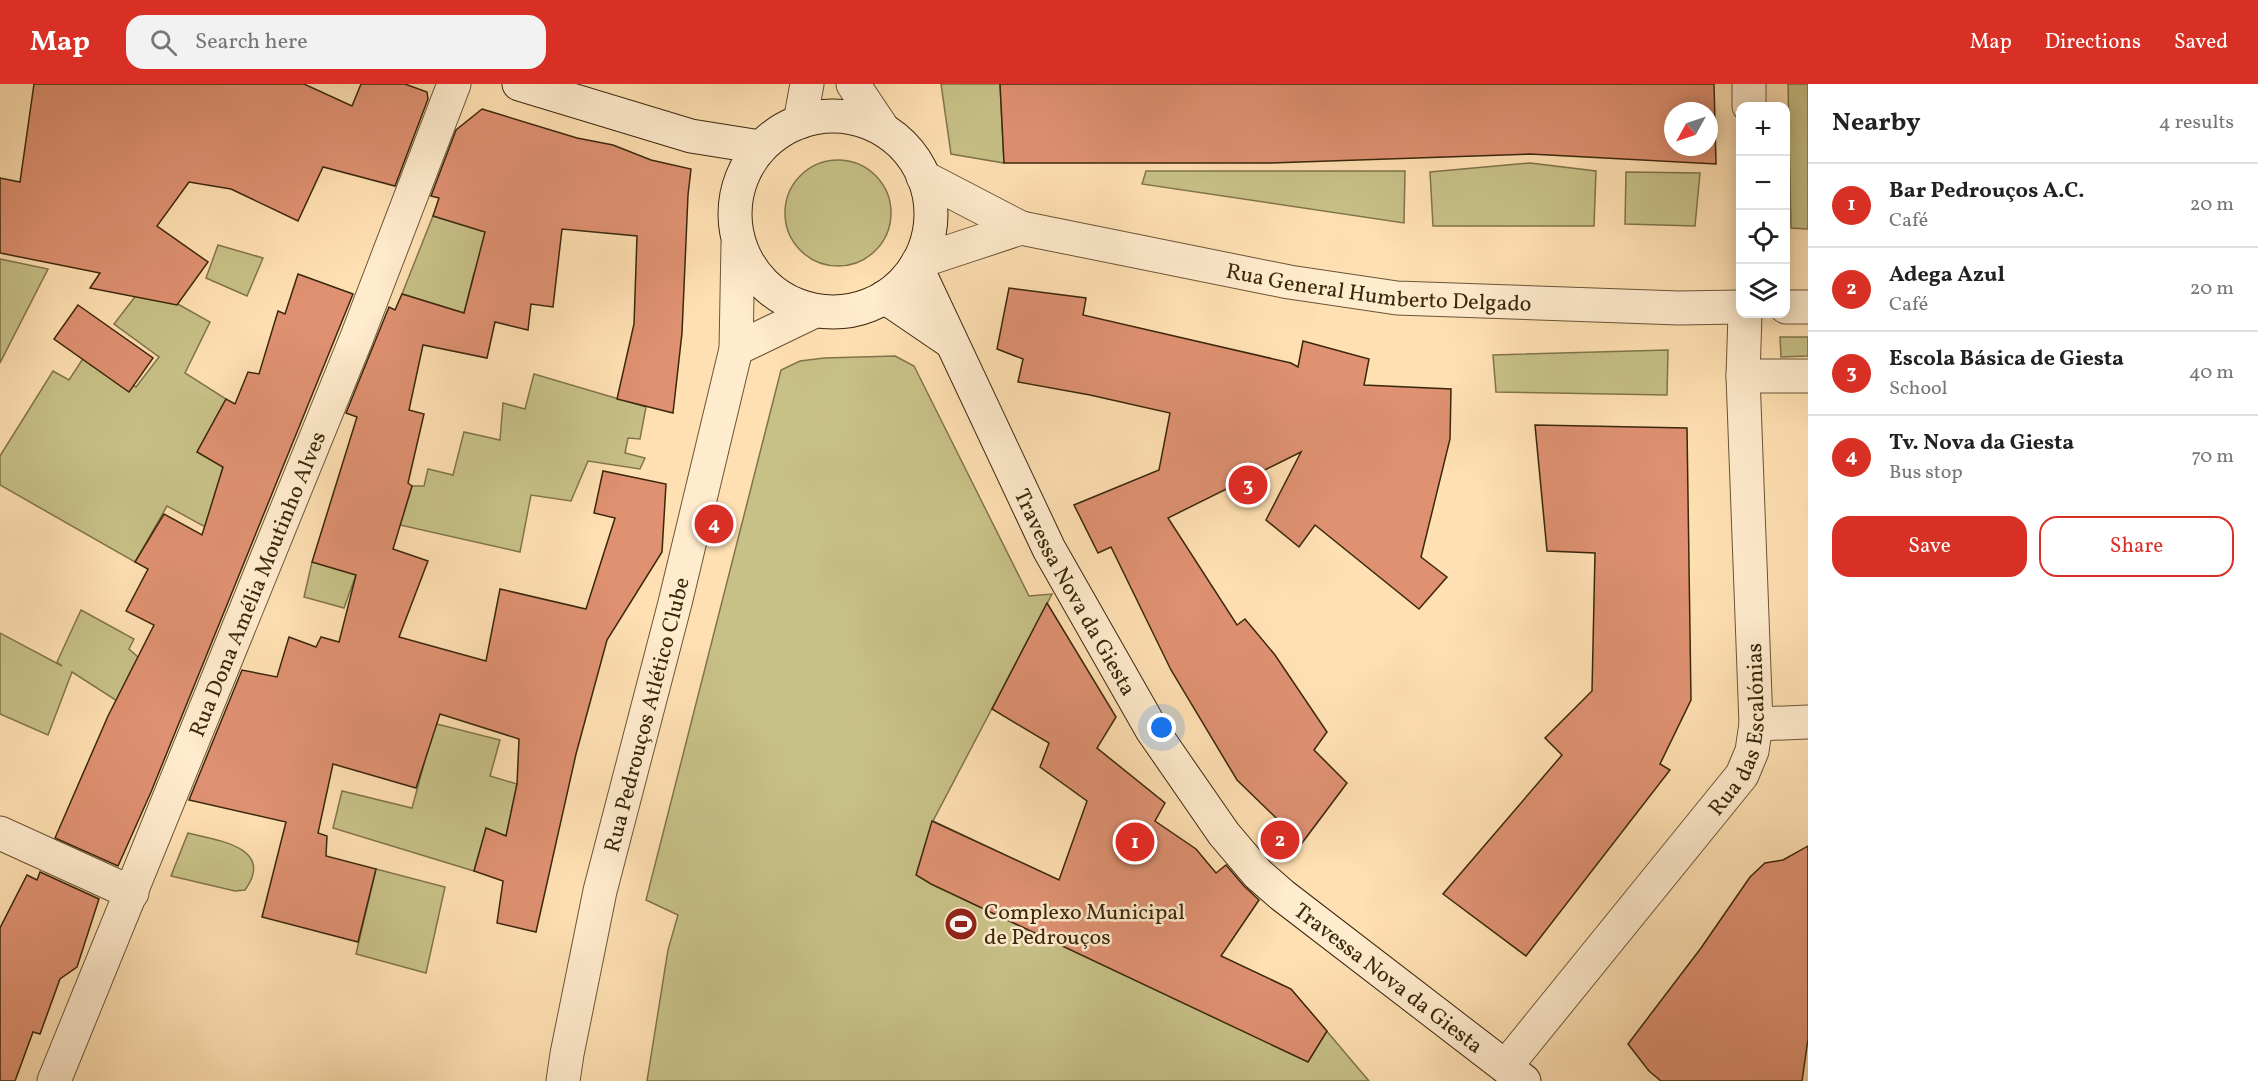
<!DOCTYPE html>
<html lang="en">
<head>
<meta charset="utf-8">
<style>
  :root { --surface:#fff; --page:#f2f2f2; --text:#222; --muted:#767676; --line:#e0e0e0; --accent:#d93025 }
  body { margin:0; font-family:Vollkorn,serif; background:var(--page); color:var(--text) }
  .controls { position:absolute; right:18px; top:18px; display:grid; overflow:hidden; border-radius:12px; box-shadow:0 3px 15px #0003 }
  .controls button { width:54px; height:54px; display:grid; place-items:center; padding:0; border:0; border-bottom:2px solid var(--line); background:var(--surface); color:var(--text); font:30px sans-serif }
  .compass { position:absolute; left:1664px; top:18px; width:54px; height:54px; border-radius:50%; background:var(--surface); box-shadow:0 3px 15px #0003; rotate:230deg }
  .you { position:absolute; left:1162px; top:644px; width:21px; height:21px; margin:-15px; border:4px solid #fff; border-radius:50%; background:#1a73e8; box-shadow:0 0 0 9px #1a73e833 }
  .badge { display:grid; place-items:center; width:39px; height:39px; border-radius:50%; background:var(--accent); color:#fff; font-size:20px; font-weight:700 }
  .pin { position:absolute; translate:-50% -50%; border:3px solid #fff; box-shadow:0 2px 6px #0006 }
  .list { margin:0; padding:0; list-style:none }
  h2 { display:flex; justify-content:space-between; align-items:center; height:78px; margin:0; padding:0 24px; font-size:26px }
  h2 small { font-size:20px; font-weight:400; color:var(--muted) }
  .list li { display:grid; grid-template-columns:39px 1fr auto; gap:18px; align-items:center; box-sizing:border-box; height:84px; padding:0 24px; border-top:2px solid var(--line) }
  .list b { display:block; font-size:22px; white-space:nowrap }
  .list p { margin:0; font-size:20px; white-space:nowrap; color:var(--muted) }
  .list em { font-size:20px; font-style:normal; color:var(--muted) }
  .actions { display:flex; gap:12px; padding:18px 24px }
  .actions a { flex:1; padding:14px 0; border:2px solid var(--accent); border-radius:18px; text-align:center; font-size:21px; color:var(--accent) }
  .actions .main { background:var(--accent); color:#fff }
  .icon { flex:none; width:33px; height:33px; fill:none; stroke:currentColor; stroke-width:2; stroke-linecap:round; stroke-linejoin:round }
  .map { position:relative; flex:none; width:1808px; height:997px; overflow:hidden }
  header { display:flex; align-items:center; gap:36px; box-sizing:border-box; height:84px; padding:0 30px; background:var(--accent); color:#fff }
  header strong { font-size:28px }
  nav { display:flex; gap:33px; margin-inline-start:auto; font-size:21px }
  .search { width:420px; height:54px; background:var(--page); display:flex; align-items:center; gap:15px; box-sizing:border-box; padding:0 21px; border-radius:18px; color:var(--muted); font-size:22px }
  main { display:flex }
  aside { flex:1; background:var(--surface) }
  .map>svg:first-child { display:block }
  .green { fill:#c7c087; stroke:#80744a; stroke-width:1.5 }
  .building { fill:#df9172; stroke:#3a270c; stroke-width:1.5; fill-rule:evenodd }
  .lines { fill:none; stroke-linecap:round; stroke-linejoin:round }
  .street-casing { stroke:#6b5536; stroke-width:35 }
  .secondary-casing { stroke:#3a270c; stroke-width:35 }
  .street { stroke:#ffebcd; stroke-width:33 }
  .secondary { stroke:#ffebcd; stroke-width:33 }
  .labels { text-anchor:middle; stroke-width:5; stroke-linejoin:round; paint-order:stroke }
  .street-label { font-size:22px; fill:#3a270c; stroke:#ffebcd }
  .poi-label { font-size:22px; fill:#3a270c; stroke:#ffebcd; text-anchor:start }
</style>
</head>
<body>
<header>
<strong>Map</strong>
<div class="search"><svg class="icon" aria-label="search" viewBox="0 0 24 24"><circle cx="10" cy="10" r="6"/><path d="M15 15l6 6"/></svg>Search here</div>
<nav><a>Map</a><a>Directions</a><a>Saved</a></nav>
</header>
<main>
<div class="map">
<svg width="1808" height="997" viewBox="0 0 1808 997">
  <rect width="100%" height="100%" fill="#ffe0b2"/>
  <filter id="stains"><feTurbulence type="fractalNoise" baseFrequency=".00333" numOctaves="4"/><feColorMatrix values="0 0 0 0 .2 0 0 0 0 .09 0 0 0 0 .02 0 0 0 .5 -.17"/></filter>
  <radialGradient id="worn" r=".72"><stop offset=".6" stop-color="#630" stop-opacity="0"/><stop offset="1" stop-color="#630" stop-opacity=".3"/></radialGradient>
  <g class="green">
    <polygon points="941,0 1000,0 1004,79 951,70"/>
    <polygon points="1788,0 1808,0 1808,145 1791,144"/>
    <circle cx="838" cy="129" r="53"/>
    <polygon points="1530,79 1596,87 1594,142 1433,142 1430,88"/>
    <polygon points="1146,87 1405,87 1404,139 1142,100"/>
    <polygon points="1626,88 1700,89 1695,142 1625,140"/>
    <polygon points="433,132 482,147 509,146 474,189 464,229 402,210"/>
    <polygon points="218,161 263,174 247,212 206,194"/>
    <polygon points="0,175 48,185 0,279"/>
    <polygon points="144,201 210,238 185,289 226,315 197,368 223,383 207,444 167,422 135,478 0,401 0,372 53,287 69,296 86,270 136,303 159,273 114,240"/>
    <polygon points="1780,253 1808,253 1808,272 1781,273"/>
    <polygon points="1668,266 1667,311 1496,308 1493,271"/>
    <polygon points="895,272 914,282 1029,512 1052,510 933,737 1291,905 1369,997 647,997 668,866 678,831 646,816 781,286 800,277 824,274"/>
    <polygon points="534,290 646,323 640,355 628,354 625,369 645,374 640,385 588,377 571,417 531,411 520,468 400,441 412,402 424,402 428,385 453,391 464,348 500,356 503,319 525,325"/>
    <polygon points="312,478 356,491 344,524 304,513"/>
    <polygon points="81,526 134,555 129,565 139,574 117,617 72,588 48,651 0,630 0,549 62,582 57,578"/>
    <polygon points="417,635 500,656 490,692 517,700 506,752 486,744 474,787 333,744 342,707 412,724 424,680"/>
    <path d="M 188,749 C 216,756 276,763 245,806 L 235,807 L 171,792 Z"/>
    <polygon points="376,785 445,803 426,889 356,870"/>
  </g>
  <g class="building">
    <polygon points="34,0 304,0 352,22 361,0 405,0 427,8 428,15 395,102 323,83 298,137 231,105 189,98 157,142 208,178 177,221 90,204 100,189 0,169 0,94 20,98"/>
    <path d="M 1000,0 L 1714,0 L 1716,80 L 1530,70 L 1271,79 L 1004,79 ZM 1673,27 L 1709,27 L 1709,63 L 1673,63 Z"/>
    <polygon points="482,25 577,54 613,61 651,76 691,85 688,111 682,249 673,329 617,315 634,240 637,152 562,145 553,223 531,220 528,246 495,238 487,274 423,261 409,326 424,330 408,399 412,402 393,465 428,477 399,553 486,577 500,505 586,525 615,434 594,429 603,387 666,400 662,468 607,556 576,670 536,848 497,839 503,797 474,787 486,744 506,752 517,700 519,655 440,630 416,704 333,680 318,749 327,752 326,772 376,785 358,858 262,833 286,738 189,716 242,586 277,593 289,553 316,563 321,553 339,558 356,491 312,478 357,333 346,329 389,223 395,226 402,210 464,229 485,148 433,132 439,114 431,112 456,46"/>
    <polygon points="298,190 353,210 151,708 118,782 55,754 108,632 154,541 126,527 148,485 135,478 164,430 202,451 223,383 197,368 226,315 235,320 248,288 259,290 278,227 285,230"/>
    <polygon points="1009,204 1086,214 1083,231 1291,279 1298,283 1303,257 1369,275 1364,301 1451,305 1450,355 1421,473 1447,493 1419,525 1315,441 1299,463 1266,436 1301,368 1168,434 1237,541 1245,535 1275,571 1327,648 1314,666 1347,699 1302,759 1237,696 1171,586 1111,463 1098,469 1074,421 1159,386 1170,329 1090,311 1018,298 1023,275 997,265"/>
    <polygon points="78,221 153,274 129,308 54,255"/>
    <polygon points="1535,341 1687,344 1691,616 1660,680 1670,686 1526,872 1443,810 1562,671 1545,654 1592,607 1595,469 1547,467"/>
    <polygon points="1047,519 1116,633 1097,664 1165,719 1155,737 1196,765 1216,789 1226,781 1244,802 1259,816 1221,872 1291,905 1327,947 1308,978 931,800 916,791 932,737 1059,796 1087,717 1040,683 1049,659 992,625"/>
    <polygon points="1808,762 1808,955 1802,997 1661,997 1649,987 1628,960 1701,864 1750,793 1765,779 1783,776"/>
    <polygon points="40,788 99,815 77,883 60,895 40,950 33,948 15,997 0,997 0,844 27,791 37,796"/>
  </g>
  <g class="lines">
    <defs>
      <g id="street">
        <polyline points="853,0 883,45"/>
        <polyline points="1749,0 1749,22"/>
        <polyline points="800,38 807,0"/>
        <path id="s1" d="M 923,93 L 1021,144 L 1289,198 L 1397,214 L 1679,224 L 1740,223"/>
        <polyline points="918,178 1021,144"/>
        <polyline points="1786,223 1808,223"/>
        <polyline points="736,265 815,227"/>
        <polyline points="1743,292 1808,292"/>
        <polyline points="1756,640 1808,638"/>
        <polyline points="0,749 132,809"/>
        <path id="s2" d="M 1506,982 L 1742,691 L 1752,667 L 1756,640 L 1743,292 L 1745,230"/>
        <path id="s3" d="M 54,997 L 357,253 L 454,0"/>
        <path id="s4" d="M 563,997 L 567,970 L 600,807 L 675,519 L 736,265 L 738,159"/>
      </g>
      <g id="secondary">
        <polyline points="519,0 691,52 760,63"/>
        <circle cx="833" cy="130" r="98"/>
        <path id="s5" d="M 916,182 L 1049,465 L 1152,646 L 1224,750 L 1258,790 L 1282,811 L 1524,997"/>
        <polyline points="885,213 951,258"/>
      </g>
    </defs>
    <use href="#street" class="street-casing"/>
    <use href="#secondary" class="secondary-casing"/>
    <use href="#street" class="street"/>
    <use href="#secondary" class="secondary"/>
  </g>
  <defs>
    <symbol id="stadium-disc" viewBox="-11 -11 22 22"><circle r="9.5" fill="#8f2418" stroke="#ffebcd"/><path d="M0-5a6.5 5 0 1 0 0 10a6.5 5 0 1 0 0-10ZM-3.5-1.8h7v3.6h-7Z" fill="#fff"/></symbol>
  </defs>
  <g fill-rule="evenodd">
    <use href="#stadium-disc" x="942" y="821" width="38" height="38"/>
  </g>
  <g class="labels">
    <g class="street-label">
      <text dy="8" stroke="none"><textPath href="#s1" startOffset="474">Rua General Humberto Delgado</textPath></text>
      <text dy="8" stroke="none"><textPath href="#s3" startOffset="537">Rua Dona Amélia Moutinho Alves</textPath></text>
      <text dy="8" stroke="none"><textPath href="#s5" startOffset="363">Travessa Nova da Giesta</textPath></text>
      <text dy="8" stroke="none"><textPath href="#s4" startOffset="376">Rua Pedrouços Atlético Clube</textPath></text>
      <text dy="8" stroke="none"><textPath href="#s2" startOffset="418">Rua das Escalónias</textPath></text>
      <text dy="8" stroke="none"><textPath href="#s5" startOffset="867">Travessa Nova da Giesta</textPath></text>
    </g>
    <g class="poi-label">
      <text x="984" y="835">Complexo Municipal<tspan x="984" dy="25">de Pedrouços</tspan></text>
    </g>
  </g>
  <rect width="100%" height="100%" filter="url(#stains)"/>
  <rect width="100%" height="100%" fill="url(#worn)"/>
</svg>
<div class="controls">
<button>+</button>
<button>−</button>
<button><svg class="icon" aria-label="locate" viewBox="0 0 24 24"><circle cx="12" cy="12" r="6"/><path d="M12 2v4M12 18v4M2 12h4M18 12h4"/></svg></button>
<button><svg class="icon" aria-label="layers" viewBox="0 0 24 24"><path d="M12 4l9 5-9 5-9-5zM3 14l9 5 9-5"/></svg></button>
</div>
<svg class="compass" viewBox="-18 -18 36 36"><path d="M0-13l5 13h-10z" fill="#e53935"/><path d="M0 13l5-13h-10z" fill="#767676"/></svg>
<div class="you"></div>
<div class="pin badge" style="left:1135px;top:758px">1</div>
<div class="pin badge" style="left:1280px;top:756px">2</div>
<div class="pin badge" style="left:1248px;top:401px">3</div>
<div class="pin badge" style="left:714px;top:440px">4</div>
</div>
<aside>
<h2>Nearby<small>4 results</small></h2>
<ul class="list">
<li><span class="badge">1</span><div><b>Bar Pedrouços A.C.</b><p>Café</p></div><em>20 m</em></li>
<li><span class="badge">2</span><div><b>Adega Azul</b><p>Café</p></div><em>20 m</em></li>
<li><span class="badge">3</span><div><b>Escola Básica de Giesta</b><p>School</p></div><em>40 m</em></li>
<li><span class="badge">4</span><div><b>Tv. Nova da Giesta</b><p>Bus stop</p></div><em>70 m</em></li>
</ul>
<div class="actions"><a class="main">Save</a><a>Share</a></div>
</aside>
</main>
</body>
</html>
